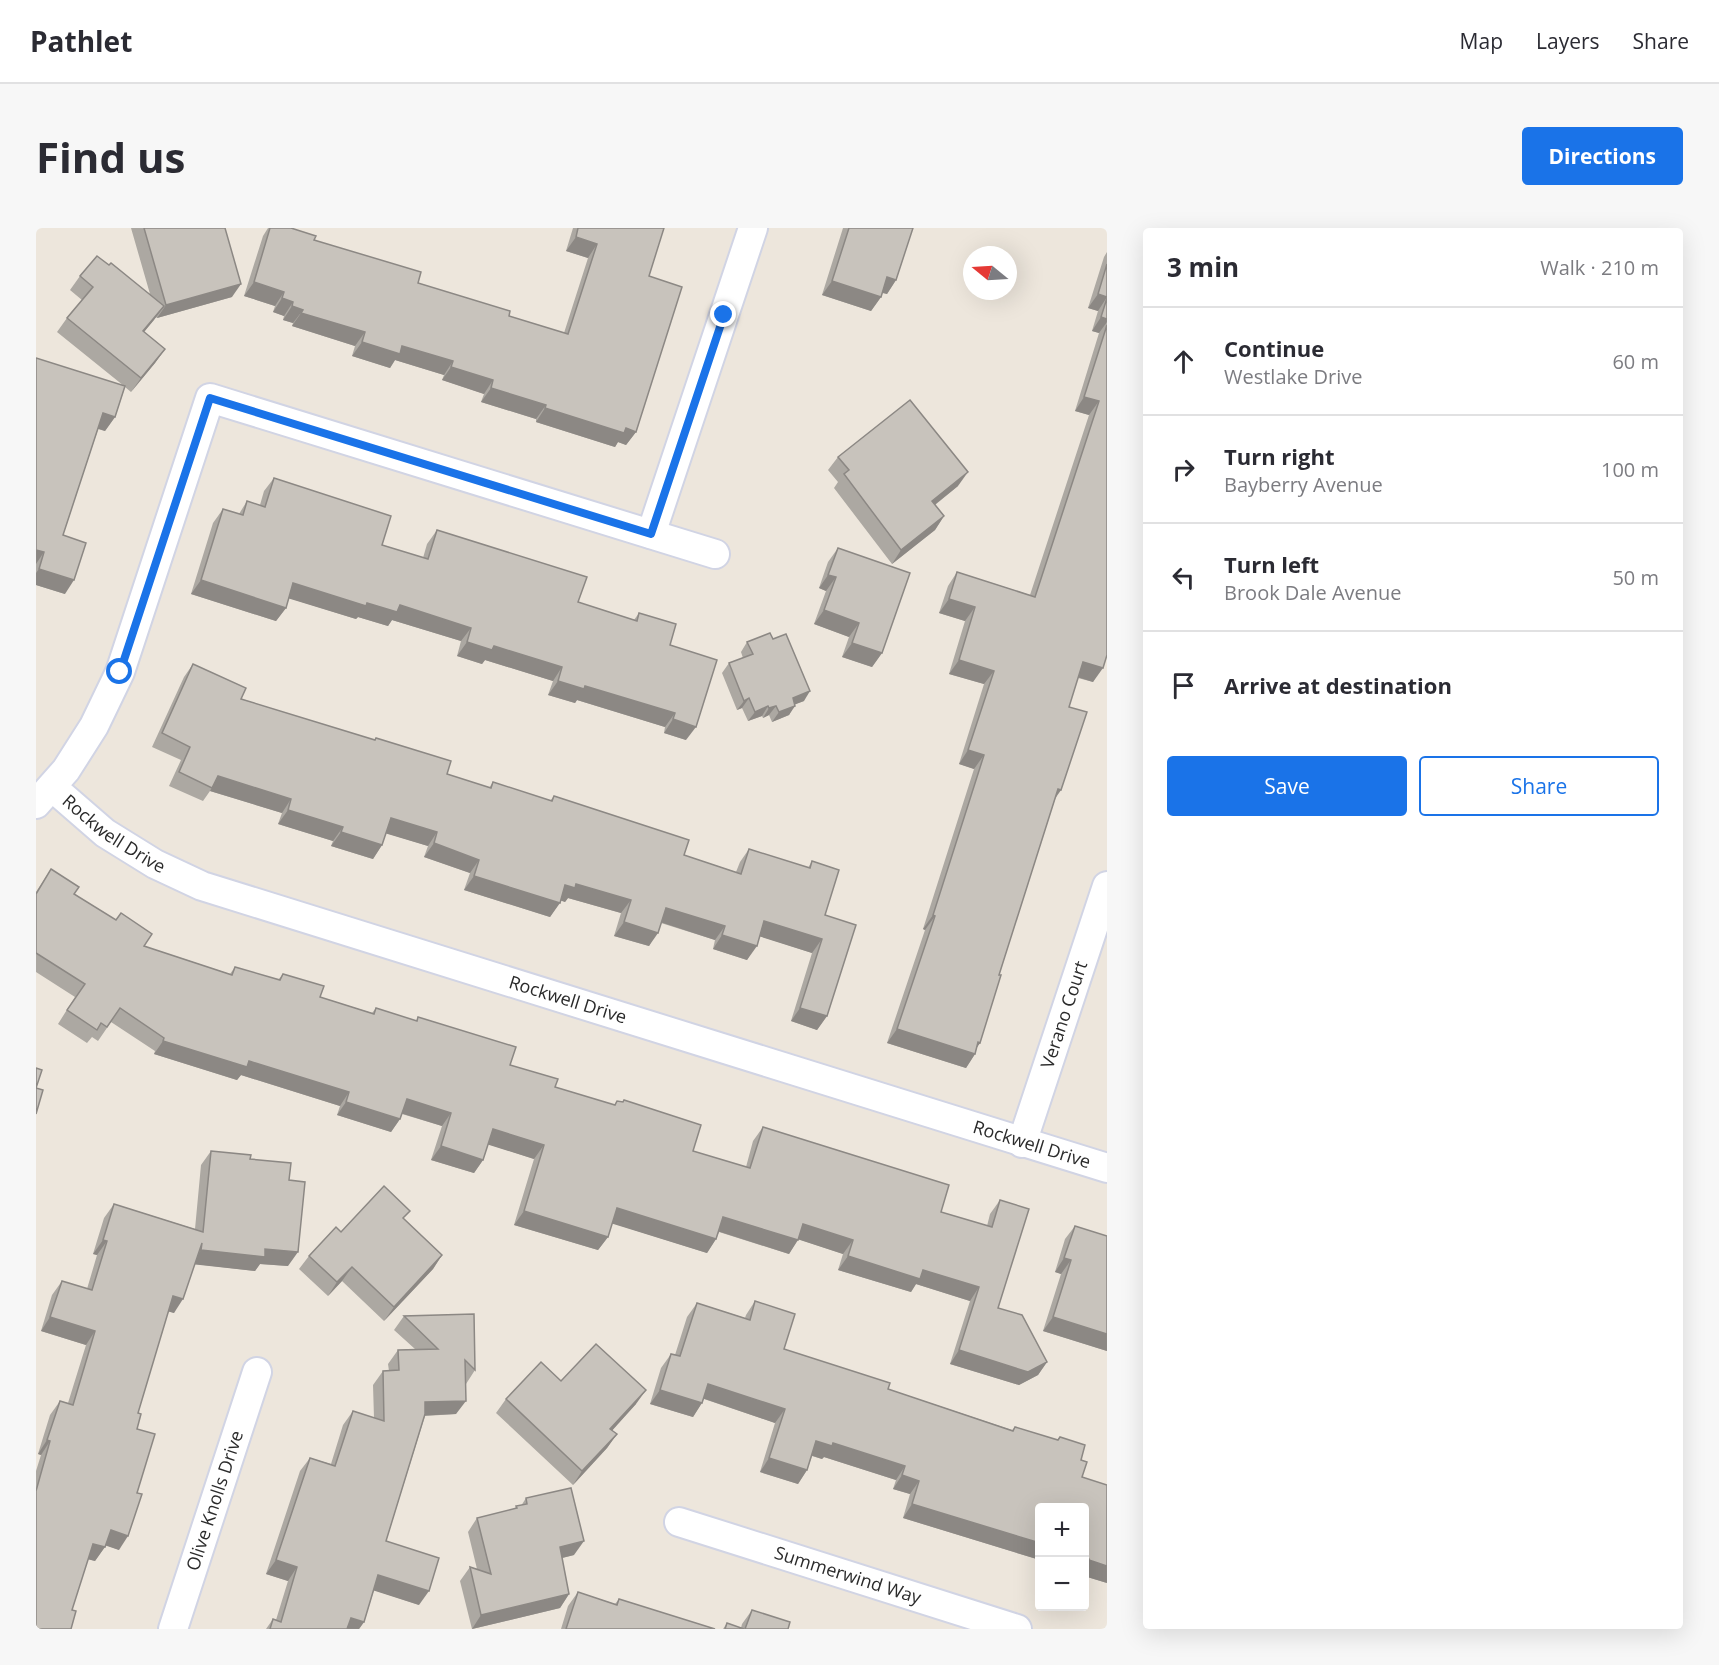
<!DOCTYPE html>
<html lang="en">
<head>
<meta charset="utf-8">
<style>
  :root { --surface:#fff; --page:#f7f7f7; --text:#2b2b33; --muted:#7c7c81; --line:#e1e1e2; --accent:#1a73e8 }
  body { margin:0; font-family:"Open Sans",sans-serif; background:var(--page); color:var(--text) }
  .controls { position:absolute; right:18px; bottom:18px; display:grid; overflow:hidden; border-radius:6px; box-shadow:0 6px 24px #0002 }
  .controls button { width:54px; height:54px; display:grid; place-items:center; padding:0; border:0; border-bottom:2px solid var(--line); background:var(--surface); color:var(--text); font:30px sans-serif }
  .compass { position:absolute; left:927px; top:18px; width:54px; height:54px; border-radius:50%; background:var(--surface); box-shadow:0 6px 24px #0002; rotate:288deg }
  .stop { position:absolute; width:18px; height:18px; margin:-14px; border:4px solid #1a73e8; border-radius:50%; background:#fff }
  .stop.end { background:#1a73e8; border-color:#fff; box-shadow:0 2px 6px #0008 }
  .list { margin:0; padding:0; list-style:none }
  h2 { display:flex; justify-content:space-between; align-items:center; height:78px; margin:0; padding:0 24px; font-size:26px }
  h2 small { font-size:20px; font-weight:400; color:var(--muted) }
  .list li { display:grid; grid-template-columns:39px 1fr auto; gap:18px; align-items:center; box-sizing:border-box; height:108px; padding:0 24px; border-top:2px solid var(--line) }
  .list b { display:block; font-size:22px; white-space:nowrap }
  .list p { margin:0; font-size:20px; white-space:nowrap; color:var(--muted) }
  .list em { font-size:20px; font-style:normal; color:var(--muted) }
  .actions { display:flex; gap:12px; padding:18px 24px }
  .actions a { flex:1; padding:14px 0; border:2px solid var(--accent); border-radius:6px; text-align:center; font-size:21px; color:var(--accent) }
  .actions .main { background:var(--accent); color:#fff }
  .icon { flex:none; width:33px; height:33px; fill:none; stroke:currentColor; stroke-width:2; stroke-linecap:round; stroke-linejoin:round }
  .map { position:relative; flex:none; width:1071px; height:1401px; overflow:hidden; border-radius:6px }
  header { display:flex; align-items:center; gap:36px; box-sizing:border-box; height:84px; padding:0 30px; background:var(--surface); border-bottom:2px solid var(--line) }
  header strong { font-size:28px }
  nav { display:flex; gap:33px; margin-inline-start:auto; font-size:21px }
  .intro { display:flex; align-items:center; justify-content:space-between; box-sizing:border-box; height:144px; padding:0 36px }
  h1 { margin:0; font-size:42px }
  .button { padding:15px 27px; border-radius:6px; background:var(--accent); color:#fff; font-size:21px; font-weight:700 }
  main { display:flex; gap:36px; padding:0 36px }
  aside { flex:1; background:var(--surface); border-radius:6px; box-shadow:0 6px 24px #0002 }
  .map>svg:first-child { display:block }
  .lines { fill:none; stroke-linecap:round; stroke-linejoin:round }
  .minor-casing { stroke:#d1d4e4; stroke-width:32 }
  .minor { stroke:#fff; stroke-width:28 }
  .wall { fill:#aca8a2 }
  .shaded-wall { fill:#8c8884 }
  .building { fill:#c8c3bc; stroke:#8c8884; stroke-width:1.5 }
  .route { stroke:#1a73e8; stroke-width:8 }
  .labels { text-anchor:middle; stroke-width:5; stroke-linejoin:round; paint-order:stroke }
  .street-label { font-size:18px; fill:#2b2b2b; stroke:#fff }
</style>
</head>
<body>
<header>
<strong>Pathlet</strong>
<nav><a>Map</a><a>Layers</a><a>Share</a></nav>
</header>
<div class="intro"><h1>Find us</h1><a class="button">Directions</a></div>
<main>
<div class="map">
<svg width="1071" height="1401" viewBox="0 0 1071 1401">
  <rect width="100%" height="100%" fill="#ede6dc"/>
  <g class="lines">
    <defs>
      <g id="minor">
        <polyline points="615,306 717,0"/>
        <path id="s1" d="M 16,559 L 69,605 L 119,636 L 166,658 L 1071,940"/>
        <polyline points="0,576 30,542 58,498 84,444 174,170 679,326"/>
        <path id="s2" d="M 986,915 L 1071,658"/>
        <path id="s3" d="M 643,1294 L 981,1401"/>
        <path id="s4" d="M 137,1401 L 221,1144"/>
      </g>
    </defs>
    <use href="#minor" class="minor-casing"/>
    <use href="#minor" class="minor"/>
  </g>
  <g class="wall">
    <polygon points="95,0 189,0 196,69 121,90 120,89 108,104 129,121 119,135 95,164 89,159 79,189 69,203 62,201 27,307 29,366 0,357 0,130 88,158 21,104 31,90 46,72 34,62 44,48 73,37 114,66"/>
    <polygon points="232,0 255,0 278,12 382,55 473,88 528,105 552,30 530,23 537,0 628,0 613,48 600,204 590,217 582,214 579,219 500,194 500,191 445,174 448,166 406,152 408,147 359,132 354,140 316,128 319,118 256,98 257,95 247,92 248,88 237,84 239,78 208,68 227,8"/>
    <polygon points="807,0 877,0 860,52 851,66 846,65 845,69 835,83 786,67"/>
    <polygon points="1071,24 1071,427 1057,454 1042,450 1033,479 1025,562 1019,571 963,747 944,815 941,819 939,826 930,840 851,815 889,702 887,701 938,541 923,536 948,456 913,446 929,393 903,385 912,358 921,344 994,367 1053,187 1039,183 1063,105 1056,103 1062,83 1052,80 1068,29"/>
    <polygon points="802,229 922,258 899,277 908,288 899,302 856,336 798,260 802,254 792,242"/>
    <polygon points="238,250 346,317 387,330 391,316 401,302 542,374 598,392 603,385 634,417 650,512 628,505 629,499 541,472 539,475 512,467 517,453 449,432 446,436 421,428 425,413 356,392 352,398 322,389 320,391 253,370 250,380 240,393 155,366 177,295 187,281 203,286 211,273 224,277 228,263"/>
    <polygon points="802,320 846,425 836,439 806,429 813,409 778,396 790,363 783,360 792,334"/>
    <polygon points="711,414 768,473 759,476 753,487 736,494 733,487 727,490 726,488 712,493 706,480 701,482 686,445 693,435 707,430 705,424"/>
    <polygon points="157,436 205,471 338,512 340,510 411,546 453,560 457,554 514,573 518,568 648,627 700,644 704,634 713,621 772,640 776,633 789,687 791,788 781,802 755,793 776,725 724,708 711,732 677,721 679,712 625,695 613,718 578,708 585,685 532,670 529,674 525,672 514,689 428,662 434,645 388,629 392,618 350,605 346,617 337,631 295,618 297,613 242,596 246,585 174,563 167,573 133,558 145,532 116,519 148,449"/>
    <polygon points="15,641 38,666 108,718 194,746 199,739 242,752 247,746 284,769 336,785 340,780 380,793 382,789 474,837 519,859 578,877 581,873 586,874 588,872 657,923 710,939 717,913 727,899 905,984 951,998 954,986 964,972 962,1080 1011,1134 1002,1147 983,1157 914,1136 934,1073 880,1056 875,1064 802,1042 807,1026 762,1011 753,1026 683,1004 680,1011 671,1025 576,995 572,1009 562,1022 478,997 498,931 452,916 447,932 438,945 395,932 406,898 366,886 364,891 355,904 301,887 304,878 205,847 201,852 118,826 119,823 75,794 62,813 56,809 51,815 22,796 39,769 0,744 0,664"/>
    <polygon points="175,923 214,931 253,952 252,1038 224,1036 219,1043 159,1036 138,1085 132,1083 102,1185 101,1201 83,1322 70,1317 59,1333 52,1331 0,1401 0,1243 5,1227 2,1226 14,1187 24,1173 32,1175 50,1117 5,1103 16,1067 26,1053 51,1061 61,1027 57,1026 68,990 78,976 159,1001 165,937"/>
    <polygon points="368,991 406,1027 397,1041 348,1093 306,1053 292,1068 263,1041 273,1028 305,1004"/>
    <polygon points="1039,998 1071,1123 1007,1103 1025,1046 1019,1044 1029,1011"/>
    <polygon points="719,1073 748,1121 852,1161 976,1202 979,1199 1021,1212 1024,1209 1045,1232 1046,1249 1071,1355 1048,1348 1048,1280 1004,1280 1004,1332 867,1290 874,1266 857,1261 860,1252 788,1229 786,1231 776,1228 771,1242 762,1256 724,1244 739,1195 668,1171 657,1189 614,1176 625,1140 635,1126 639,1127 651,1089 661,1075 709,1090 710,1087"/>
    <polygon points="438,1086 439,1142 430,1156 420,1186 389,1188 350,1313 383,1377 338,1362 328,1394 323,1401 230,1401 237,1391 240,1392 252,1353 230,1346 264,1243 274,1230 295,1236 307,1197 317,1183 338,1190 337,1157 347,1143 353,1143 352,1136 362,1122 379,1121 358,1102 368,1088"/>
    <polygon points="525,1153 600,1176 576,1202 581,1206 571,1220 537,1257 460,1185 470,1171"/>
    <polygon points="490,1270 538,1327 526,1330 533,1366 524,1380 436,1401 424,1353 434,1339 441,1341 432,1304 441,1290 479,1281 480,1278 485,1278"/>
    <polygon points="542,1364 579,1376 583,1371 679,1401 525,1401 532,1378"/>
    <polygon points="716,1382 752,1401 687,1401 691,1395 705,1400 706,1396"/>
  </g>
  <g class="shaded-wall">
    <polygon points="540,9 561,16 552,30 530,23"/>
    <polygon points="851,49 860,52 851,66 841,63"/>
    <polygon points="796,53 845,69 835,83 786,67"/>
    <polygon points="218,54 248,64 239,78 208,68"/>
    <polygon points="205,56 196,69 121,90 130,77"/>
    <polygon points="1062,66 1071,69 1062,83 1052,80"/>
    <polygon points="246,70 257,74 248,88 237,84"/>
    <polygon points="128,78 118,92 97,117 107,103"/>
    <polygon points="256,78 267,82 257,95 247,92"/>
    <polygon points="265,85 329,104 319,118 256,98"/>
    <polygon points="1065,89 1071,91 1071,94 1063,105 1056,103"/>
    <polygon points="326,114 366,118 417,133 408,147 359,132 354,140 316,128"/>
    <polygon points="129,121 119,135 95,164 105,150"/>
    <polygon points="415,139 457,152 448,166 406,152"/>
    <polygon points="455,160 510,177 500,191 445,174"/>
    <polygon points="1048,169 1063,173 1053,187 1039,183"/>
    <polygon points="509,180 590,200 600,204 590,217 582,214 579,219 500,194"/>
    <polygon points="67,185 79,189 69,203 57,199"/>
    <polygon points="932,244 922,258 886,287 896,273"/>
    <polygon points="908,288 899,302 856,336 865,322"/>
    <polygon points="0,322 8,324 0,336"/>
    <polygon points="3,341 38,352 29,366 0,357 0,345"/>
    <polygon points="792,347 800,349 790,363 783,360"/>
    <polygon points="165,352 250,380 240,393 155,366"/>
    <polygon points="257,355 331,375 364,377 435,400 425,413 356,392 352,398 322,389 320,391 248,369"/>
    <polygon points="913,371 939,379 929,393 903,385"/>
    <polygon points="788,382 823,395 813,409 778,396"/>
    <polygon points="431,414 458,418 526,439 517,453 449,432 446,436 421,428"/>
    <polygon points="816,415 846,425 836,439 806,429"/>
    <polygon points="923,432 958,443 948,456 913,446"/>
    <polygon points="1047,434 1067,440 1057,454 1038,448"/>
    <polygon points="522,453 549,458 639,485 629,499 541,472 539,475 512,467"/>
    <polygon points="774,463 768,473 750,480 757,470"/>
    <polygon points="713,470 706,480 701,482 708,473"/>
    <polygon points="732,478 726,488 712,493 719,484"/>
    <polygon points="740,478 733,487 727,490 733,480"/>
    <polygon points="759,478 753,487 736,494 743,484"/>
    <polygon points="637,491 660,499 650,512 628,505"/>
    <polygon points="932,522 948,527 938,541 923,536"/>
    <polygon points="182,548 255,571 246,585 174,563"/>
    <polygon points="1022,561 1025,562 1015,575"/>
    <polygon points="252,582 307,599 297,613 242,596"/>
    <polygon points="355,590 401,604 392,618 345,604"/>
    <polygon points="305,604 346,617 337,631 295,618"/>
    <polygon points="398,615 443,632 434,645 388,629"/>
    <polygon points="438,648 524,675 514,689 428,662"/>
    <polygon points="540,656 595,672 585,685 532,670 529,674 520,671 529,657"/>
    <polygon points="630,680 689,698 679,712 621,693"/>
    <polygon points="897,687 899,688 889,702 887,701"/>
    <polygon points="728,693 786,711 776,725 719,707"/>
    <polygon points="588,694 622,705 613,718 578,708"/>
    <polygon points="686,707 721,718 711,732 677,721"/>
    <polygon points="764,780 791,788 781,802 755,793"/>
    <polygon points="861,801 942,814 944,815 937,825 939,826 930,840 851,815"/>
    <polygon points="127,813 213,833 313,864 304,878 205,847 201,852 118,826"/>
    <polygon points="371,871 415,885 406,898 361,884"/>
    <polygon points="310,874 364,891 355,904 301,887"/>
    <polygon points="457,901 508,917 498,931 447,915"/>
    <polygon points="405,918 447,932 438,945 395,932"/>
    <polygon points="581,980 680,1011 671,1025 571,994"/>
    <polygon points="488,983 572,1009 562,1022 478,997"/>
    <polygon points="687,989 762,1012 753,1026 678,1002"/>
    <polygon points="767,996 817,1012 807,1026 758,1010"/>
    <polygon points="67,1012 71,1013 61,1027 57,1026"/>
    <polygon points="229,1021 262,1024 252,1038 224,1036 219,1043 155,1036 165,1022"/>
    <polygon points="406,1027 397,1041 348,1093 358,1079"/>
    <polygon points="812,1028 887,1042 943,1059 934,1073 880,1056 875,1064 802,1042"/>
    <polygon points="1028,1030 1035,1032 1025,1046 1019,1044"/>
    <polygon points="316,1039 306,1053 292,1068 301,1054"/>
    <polygon points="137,1068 147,1071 138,1085 127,1082"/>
    <polygon points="14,1089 59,1103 50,1117 5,1103"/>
    <polygon points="1017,1089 1071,1106 1071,1123 1007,1103"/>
    <polygon points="923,1122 1011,1134 1002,1147 983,1157 914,1136"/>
    <polygon points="672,1156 749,1181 739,1195 663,1169"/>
    <polygon points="610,1162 600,1176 565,1215 574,1201"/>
    <polygon points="624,1162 666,1175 657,1189 614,1176"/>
    <polygon points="430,1173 420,1186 379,1188 389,1174"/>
    <polygon points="581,1206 571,1220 537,1257 546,1243"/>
    <polygon points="11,1212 14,1213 5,1227 2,1226"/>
    <polygon points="780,1213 797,1215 869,1238 860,1252 788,1229 786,1231 771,1226"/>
    <polygon points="733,1230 771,1242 762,1256 724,1244"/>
    <polygon points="866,1247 883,1253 874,1266 857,1261"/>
    <polygon points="876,1276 1004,1315 1004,1332 867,1290"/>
    <polygon points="75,1302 92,1308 83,1322 65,1316"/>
    <polygon points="548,1313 538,1327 514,1333 524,1319"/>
    <polygon points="57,1316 69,1319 59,1333 47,1330"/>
    <polygon points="1048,1329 1053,1331 1048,1337"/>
    <polygon points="240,1332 261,1339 252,1353 230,1346"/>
    <polygon points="1053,1332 1071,1338 1071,1355 1048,1348 1048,1338"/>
    <polygon points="342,1347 393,1363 383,1377 333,1361"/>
    <polygon points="533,1366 524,1380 436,1401 445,1387"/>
    <polygon points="315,1390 328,1394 323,1401 307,1401"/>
  </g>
  <g class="building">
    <polygon points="108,0 189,0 205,56 130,77"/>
    <polygon points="234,0 255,0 280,8 278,12 385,44 382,55 474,83 473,88 532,106 561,16 540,9 542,0 628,0 613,48 646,59 600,204 590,200 588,205 509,180 510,177 455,160 457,152 415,139 417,133 366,118 364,126 326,114 329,104 265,85 267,82 256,78 257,74 246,70 248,64 218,54"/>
    <polygon points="813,0 877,0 860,52 851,49 845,69 796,53"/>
    <polygon points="61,28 73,37 75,35 128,78 107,103 129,121 105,150 31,90 57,59 44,48"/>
    <polygon points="1071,36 1071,69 1062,66"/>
    <polygon points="1071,70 1071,91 1065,89"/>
    <polygon points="1071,97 1071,427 1067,440 1047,434 1033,479 1051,484 1025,562 1022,561 963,747 965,747 944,815 942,814 939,826 861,801 899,688 897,687 948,527 932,522 958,443 923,432 939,379 913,371 921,344 999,369 1063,173 1048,169"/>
    <polygon points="0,130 89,158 79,189 67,185 27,307 50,315 38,352 3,341 8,324 0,322"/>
    <polygon points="874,172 932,244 896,273 908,288 865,322 808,246 813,242 802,229"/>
    <polygon points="238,250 355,288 346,317 392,331 401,302 551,349 542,374 601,393 603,385 640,396 634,417 681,432 660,499 637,491 639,485 549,458 548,461 522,453 526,439 458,418 456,422 431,414 435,400 364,377 361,384 331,375 330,378 257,355 250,380 165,352 187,281 207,287 211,273 229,279"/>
    <polygon points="802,320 874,345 846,425 816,415 823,395 788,382 800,349 792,347"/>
    <polygon points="734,405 737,411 750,406 774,463 757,470 759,478 743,484 740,478 733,480 732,478 719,484 713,470 708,473 693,435 717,426 711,414"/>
    <polygon points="157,436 210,460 205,471 339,512 340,510 415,533 411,546 455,560 457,554 516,573 518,568 653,612 648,627 705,646 713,621 774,640 776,633 803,642 789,687 820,697 791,788 764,780 786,711 728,693 721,718 686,707 689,698 630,680 622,705 588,694 595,672 540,656 539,660 529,657 524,675 438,648 443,632 398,615 401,604 355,590 346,617 305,604 307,599 252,582 255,571 182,548 176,560 143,544 154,519 126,505"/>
    <polygon points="15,641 43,659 38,666 80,692 85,685 116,706 108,718 196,747 199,739 244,752 247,746 288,758 284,769 338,786 340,780 381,793 382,789 480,819 474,837 522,851 519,859 579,877 581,873 587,874 588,872 665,897 657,923 714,940 727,899 913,957 905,984 956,999 964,972 993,981 962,1080 986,1087 1011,1134 992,1144 923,1122 943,1059 887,1042 884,1051 812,1028 817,1012 767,996 762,1012 687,989 680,1011 581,980 572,1009 488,983 508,917 457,901 447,932 405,918 415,885 371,871 364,891 310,874 313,864 213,833 211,839 127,813 128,810 84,780 71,799 65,795 61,802 31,782 49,756 0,725 0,666"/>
    <polygon points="0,840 6,842 0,860 7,862 0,886"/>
    <polygon points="175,923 215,927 214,931 255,935 253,952 269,954 262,1024 229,1021 229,1029 165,1022 166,1015 147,1071 137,1068 102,1185 105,1186 101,1201 119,1206 101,1265 106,1266 92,1308 75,1302 69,1319 57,1316 36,1382 40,1383 35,1401 0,1401 0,1263 14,1213 11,1212 24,1173 37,1177 59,1103 14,1089 26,1053 56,1062 71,1013 67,1012 78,976 167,1004"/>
    <polygon points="348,958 374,983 367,990 406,1027 358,1079 316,1039 301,1054 273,1028 300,999 305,1004"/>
    <polygon points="1039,998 1071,1008 1071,1106 1017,1089 1035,1032 1028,1030"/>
    <polygon points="719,1073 759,1086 748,1121 854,1155 852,1161 977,1203 979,1199 1022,1212 1024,1209 1049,1217 1045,1232 1051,1234 1046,1249 1071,1257 1071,1338 1053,1332 1053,1331 1048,1329 1048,1280 1004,1280 1004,1315 876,1276 883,1253 866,1247 869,1238 797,1215 796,1218 780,1213 771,1242 733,1230 749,1181 672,1156 666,1175 624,1162 635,1126 644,1128 661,1075 714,1092"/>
    <polygon points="438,1086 439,1142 429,1132 430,1173 389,1174 389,1186 350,1313 403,1330 393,1363 342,1347 328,1394 315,1390 311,1401 234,1401 237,1391 245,1394 261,1339 240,1332 274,1230 299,1238 317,1183 348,1193 347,1143 363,1142 362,1122 402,1121 368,1088"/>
    <polygon points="560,1116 610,1162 574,1201 581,1206 546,1243 470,1171 505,1134 525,1153"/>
    <polygon points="535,1260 548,1313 524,1319 533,1366 445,1387 434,1339 455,1346 441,1290 481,1280 480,1278 491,1276 490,1270"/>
    <polygon points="542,1364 581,1377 583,1371 679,1401 530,1401"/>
    <polygon points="716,1382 754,1394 752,1401 709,1401"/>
    <polygon points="691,1395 708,1401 689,1401"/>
  </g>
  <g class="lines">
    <polyline class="route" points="84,444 174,170 615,306 688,87"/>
  </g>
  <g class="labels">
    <g class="street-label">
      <text dy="6" stroke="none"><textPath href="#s1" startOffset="78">Rockwell Drive</textPath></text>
      <text dy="6" stroke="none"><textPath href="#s1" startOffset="564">Rockwell Drive</textPath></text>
      <text dy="6" stroke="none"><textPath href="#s2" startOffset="135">Verano Court</textPath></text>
      <text dy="6" stroke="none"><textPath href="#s1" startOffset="1050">Rockwell Drive</textPath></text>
      <text dy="6" stroke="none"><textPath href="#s4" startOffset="135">Olive Knolls Drive</textPath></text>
      <text dy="6" stroke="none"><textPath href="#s3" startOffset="177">Summerwind Way</textPath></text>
    </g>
  </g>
</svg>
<div class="controls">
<button>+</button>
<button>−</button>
</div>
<svg class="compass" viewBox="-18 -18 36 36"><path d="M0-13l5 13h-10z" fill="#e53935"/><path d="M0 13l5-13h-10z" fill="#7c7c81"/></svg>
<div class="stop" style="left:84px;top:444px"></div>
<div class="stop end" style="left:688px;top:87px"></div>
</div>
<aside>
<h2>3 min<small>Walk · 210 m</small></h2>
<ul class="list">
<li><svg class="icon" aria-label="ahead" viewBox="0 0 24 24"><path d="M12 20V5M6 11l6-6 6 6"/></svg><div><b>Continue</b><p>Westlake Drive</p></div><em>60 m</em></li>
<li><svg class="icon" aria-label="right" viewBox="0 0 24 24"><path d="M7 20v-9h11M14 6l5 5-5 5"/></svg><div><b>Turn right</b><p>Bayberry Avenue</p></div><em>100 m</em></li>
<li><svg class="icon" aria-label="left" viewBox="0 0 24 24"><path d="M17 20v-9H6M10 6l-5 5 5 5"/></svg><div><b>Turn left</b><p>Brook Dale Avenue</p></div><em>50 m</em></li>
<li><svg class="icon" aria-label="arrive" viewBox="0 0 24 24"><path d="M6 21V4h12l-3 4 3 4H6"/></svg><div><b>Arrive at destination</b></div></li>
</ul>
<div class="actions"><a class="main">Save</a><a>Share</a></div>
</aside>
</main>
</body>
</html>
